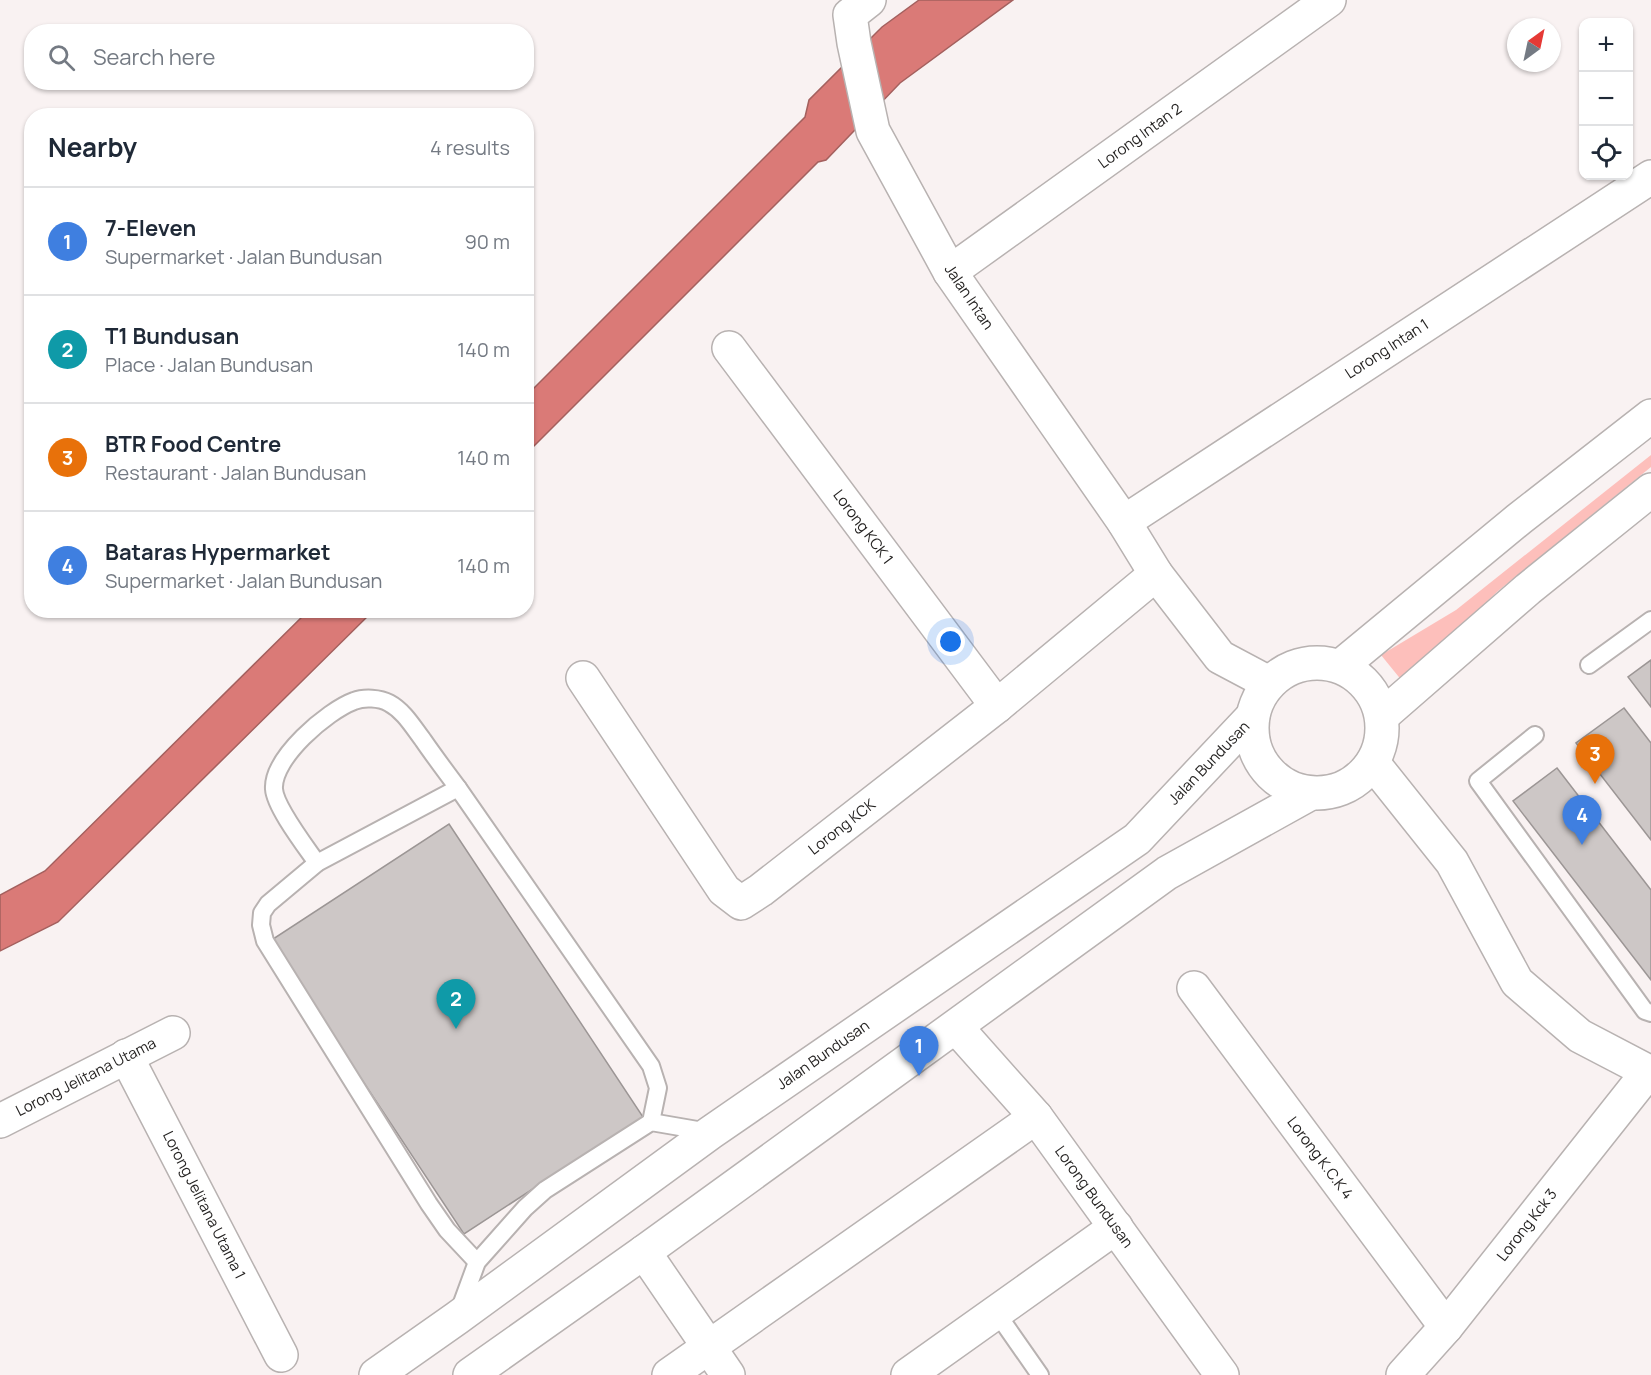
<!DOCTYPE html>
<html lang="en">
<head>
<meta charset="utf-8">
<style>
  :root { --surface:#fff; --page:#f6f6f7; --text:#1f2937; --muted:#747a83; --line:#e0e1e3; --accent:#397866 }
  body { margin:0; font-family:Manrope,sans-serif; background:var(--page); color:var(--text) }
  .controls { position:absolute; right:18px; top:18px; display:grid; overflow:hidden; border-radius:12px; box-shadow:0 2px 4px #0004 }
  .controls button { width:54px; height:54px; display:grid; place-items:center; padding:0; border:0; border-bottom:2px solid var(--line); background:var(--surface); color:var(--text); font:30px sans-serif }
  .compass { position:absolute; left:1507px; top:18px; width:54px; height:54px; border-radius:50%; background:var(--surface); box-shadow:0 2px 4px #0004; rotate:33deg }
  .you { position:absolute; left:951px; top:642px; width:21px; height:21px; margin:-15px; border:4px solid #fff; border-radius:50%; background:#1a73e8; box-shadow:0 0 0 9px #1a73e833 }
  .badge { display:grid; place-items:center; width:39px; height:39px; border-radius:50%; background:var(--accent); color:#fff; font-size:20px; font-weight:700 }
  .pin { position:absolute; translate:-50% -50px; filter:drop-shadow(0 2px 3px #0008) }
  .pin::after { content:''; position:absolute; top:32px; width:21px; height:18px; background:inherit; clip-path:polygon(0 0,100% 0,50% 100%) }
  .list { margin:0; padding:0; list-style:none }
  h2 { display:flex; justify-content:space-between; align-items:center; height:78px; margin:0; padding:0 24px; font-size:26px }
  h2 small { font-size:20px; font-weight:400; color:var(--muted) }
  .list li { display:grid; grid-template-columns:39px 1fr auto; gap:18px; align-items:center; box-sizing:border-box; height:108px; padding:0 24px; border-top:2px solid var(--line) }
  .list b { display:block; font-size:22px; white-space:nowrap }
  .list p { margin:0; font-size:20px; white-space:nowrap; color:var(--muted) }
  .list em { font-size:20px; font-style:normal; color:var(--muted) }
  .icon { flex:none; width:33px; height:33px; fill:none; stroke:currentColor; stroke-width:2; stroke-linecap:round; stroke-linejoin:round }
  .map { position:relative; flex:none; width:1651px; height:1375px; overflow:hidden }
  .search { position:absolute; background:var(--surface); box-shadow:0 2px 4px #0004; left:24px; top:24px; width:510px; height:66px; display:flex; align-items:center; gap:15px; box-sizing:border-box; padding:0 21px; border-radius:24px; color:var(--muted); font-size:22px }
  .panel { position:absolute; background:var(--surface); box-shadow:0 2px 4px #0004; left:24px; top:108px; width:510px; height:510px; border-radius:24px }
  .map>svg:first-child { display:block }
  .green { fill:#fdbfbb }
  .water { fill:#da7a77; stroke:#a4605e; stroke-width:1.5 }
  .building { fill:#cdc7c6; stroke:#9c9695; stroke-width:1.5 }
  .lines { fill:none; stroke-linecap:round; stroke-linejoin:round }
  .service-casing { stroke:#b8b2b1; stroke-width:20 }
  .minor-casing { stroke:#b8b2b1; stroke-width:36 }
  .secondary-casing { stroke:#b8b2b1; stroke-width:36 }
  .service { stroke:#fff; stroke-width:16 }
  .minor { stroke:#fff; stroke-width:33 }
  .secondary { stroke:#fff; stroke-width:33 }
  .labels { text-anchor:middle; stroke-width:4.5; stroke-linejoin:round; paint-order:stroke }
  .street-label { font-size:15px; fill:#252322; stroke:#fff }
</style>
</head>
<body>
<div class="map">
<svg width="1651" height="1375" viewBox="0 0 1651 1375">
  <rect width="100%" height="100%" fill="#f9f2f2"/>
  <polygon class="green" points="1651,455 1651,467 1498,591 1464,623 1407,687 1381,655 1456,610"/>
  <g class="water">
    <polygon points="919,0 1013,0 900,83 826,160 818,162 527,453 527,395 805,117 809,100 882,27"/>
    <polygon points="309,610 373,611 58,922 0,951 0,895 45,871"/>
  </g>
  <g class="building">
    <polygon points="1651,660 1651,707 1628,677"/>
    <polygon points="1624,708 1651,743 1651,840 1576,743"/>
    <polygon points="1557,768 1651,890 1651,980 1513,801"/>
    <polygon points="449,824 643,1117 464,1234 270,941"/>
  </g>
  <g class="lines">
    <defs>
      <g id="service">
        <polyline points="1589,665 1651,620"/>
        <polyline points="1535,735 1478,781 1645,1011 1651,1013"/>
        <path d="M 317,863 C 306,847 275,807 274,789 C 272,758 327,711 354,701 C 364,697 380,698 389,703 C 404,711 413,727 423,740 C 434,756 446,772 458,788"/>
        <polyline points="477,1262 447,1230 429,1204 265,941 261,925 262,913 268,904 317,863 458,788 651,1066 658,1088 651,1122"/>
        <polyline points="459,1311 477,1262 525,1208 545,1190 651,1122 709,1132"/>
        <polyline points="996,1312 1040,1375"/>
      </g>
      <g id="minor">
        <polyline points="869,0 850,15 854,43 873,131 950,272 1124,522 1156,574 1220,657 1269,683"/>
        <polyline points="950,272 1329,0"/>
        <polyline points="729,348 997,706"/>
        <polyline points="1124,522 1651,177"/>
        <polyline points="583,678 724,890 741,903 761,890 997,706 1156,574"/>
        <polyline points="1373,763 1452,862 1517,982 1580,1036 1651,1073"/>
        <polyline points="1194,988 1446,1327"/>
        <polyline points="956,1027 1036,1117 1222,1375"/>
        <polyline points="126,1056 281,1355"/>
        <polyline points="0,1121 173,1033"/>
        <polyline points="644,1252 728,1375"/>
        <polyline points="669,1375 1036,1117"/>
        <polyline points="908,1375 1116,1227"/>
        <polyline points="1403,1375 1446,1327 1648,1072"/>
      </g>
      <g id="secondary">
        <circle cx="1317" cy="728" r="65"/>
        <polyline points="1341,666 1519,519 1651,416"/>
        <polyline points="1382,716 1528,589 1651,490"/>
        <polyline points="376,1375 457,1318 710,1133 1137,839 1252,717"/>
        <polyline points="470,1375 644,1252 1167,873 1311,793"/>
      </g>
    </defs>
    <use href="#service" class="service-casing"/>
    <use href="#minor" class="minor-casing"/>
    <use href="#secondary" class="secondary-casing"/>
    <use href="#service" class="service"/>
    <use href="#minor" class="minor"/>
    <use href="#secondary" class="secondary"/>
  </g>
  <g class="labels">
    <g class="street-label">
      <text transform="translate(1140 136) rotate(-36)" y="5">Lorong Intan 2</text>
      <text transform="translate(969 297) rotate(56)" y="5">Jalan Intan</text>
      <text transform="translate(1387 349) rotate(-33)" y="5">Lorong Intan 1</text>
      <text transform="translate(863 527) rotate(53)" y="5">Lorong KCK 1</text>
      <text transform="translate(1209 763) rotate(-46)" y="5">Jalan Bundusan</text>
      <text transform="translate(842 827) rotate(-38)" y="5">Lorong KCK</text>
      <text transform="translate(823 1055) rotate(-35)" y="5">Jalan Bundusan</text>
      <text transform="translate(86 1077) rotate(-27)" y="5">Lorong Jelitana Utama</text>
      <text transform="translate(1320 1158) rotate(53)" y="5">Lorong K.C.K 4</text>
      <text transform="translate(1094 1197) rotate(54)" y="5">Lorong Bundusan</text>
      <text transform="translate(204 1205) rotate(63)" y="5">Lorong Jelitana Utama 1</text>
      <text transform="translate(1527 1225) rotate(-52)" y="5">Lorong Kck 3</text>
    </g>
  </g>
</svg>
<div class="controls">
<button>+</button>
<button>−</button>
<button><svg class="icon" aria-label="locate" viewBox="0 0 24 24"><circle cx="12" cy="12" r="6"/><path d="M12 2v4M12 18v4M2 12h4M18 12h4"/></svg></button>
</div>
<svg class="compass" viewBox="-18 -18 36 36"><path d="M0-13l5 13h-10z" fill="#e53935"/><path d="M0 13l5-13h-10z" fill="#747a83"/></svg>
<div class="you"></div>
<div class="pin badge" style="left:919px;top:1076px;background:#3f7fe0">1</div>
<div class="pin badge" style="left:456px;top:1029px;background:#0f9aa8">2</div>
<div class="pin badge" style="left:1595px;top:784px;background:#e8710a">3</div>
<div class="pin badge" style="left:1582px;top:845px;background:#3f7fe0">4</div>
<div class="search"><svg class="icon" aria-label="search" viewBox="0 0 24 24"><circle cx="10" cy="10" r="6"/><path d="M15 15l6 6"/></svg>Search here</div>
<section class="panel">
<h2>Nearby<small>4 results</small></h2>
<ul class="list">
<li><span class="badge" style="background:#3f7fe0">1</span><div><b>7-Eleven</b><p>Supermarket · Jalan Bundusan</p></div><em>90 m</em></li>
<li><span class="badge" style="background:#0f9aa8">2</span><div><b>T1 Bundusan</b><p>Place · Jalan Bundusan</p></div><em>140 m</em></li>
<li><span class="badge" style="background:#e8710a">3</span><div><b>BTR Food Centre</b><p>Restaurant · Jalan Bundusan</p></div><em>140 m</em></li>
<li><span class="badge" style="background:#3f7fe0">4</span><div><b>Bataras Hypermarket</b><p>Supermarket · Jalan Bundusan</p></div><em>140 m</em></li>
</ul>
</section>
</div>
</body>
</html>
